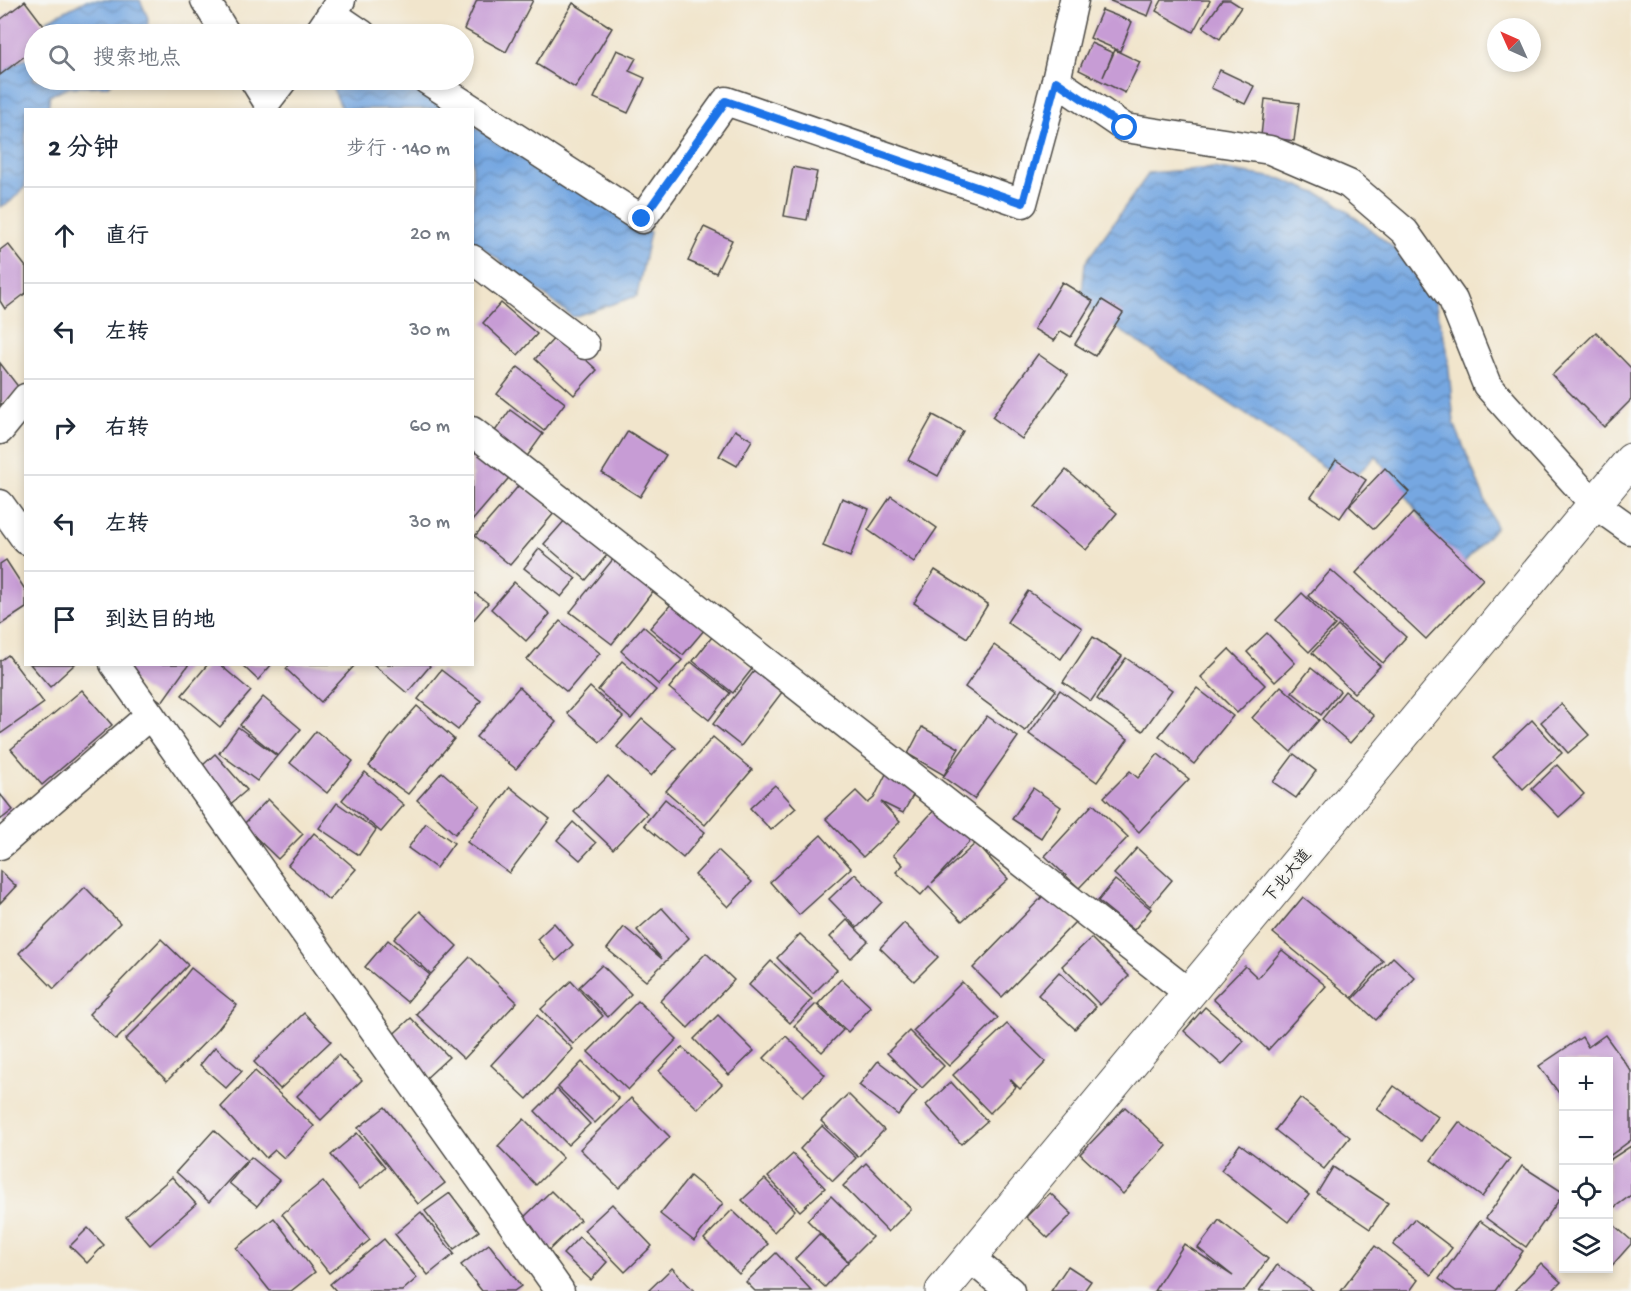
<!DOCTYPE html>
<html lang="zh">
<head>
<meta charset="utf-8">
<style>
  :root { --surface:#fff; --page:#f6f6f7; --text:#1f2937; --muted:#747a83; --line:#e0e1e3 }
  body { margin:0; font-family:"Gochi Hand","LXGW WenKai TC",sans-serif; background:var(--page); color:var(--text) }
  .controls { position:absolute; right:18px; bottom:18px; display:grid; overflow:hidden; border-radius:0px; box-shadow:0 3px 9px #0003 }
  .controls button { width:54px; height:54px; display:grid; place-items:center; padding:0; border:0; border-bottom:2px solid var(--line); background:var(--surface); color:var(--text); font:30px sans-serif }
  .compass { position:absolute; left:1487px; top:18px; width:54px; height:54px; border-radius:50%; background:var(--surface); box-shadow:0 3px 9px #0003; rotate:315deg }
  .stop { position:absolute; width:18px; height:18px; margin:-14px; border:4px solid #1a73e8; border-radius:50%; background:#fff }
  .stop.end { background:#1a73e8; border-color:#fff; box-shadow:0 2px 6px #0008 }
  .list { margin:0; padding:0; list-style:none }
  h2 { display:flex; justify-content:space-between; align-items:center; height:78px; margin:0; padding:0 24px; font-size:26px }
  h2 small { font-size:20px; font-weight:400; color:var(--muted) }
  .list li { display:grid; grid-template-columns:39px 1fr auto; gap:18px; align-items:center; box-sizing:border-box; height:96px; padding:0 24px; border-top:2px solid var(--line) }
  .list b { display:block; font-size:22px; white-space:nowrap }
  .list em { font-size:20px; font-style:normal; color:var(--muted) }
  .icon { flex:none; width:33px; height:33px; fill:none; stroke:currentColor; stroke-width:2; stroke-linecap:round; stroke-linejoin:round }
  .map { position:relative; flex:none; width:1631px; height:1291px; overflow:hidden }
  .search { position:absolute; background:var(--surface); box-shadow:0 3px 9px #0003; left:24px; top:24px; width:450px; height:66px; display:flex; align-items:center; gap:15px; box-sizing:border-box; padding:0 21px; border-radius:33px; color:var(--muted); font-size:22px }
  .panel { position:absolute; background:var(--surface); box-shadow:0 3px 9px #0003; left:24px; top:108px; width:450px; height:558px; border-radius:0px }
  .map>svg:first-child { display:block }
  .water { fill:url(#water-waves); stroke:#506986; stroke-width:1.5 }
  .building { fill:#c79cd5 }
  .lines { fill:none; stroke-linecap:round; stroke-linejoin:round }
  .minor-casing { stroke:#494743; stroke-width:31 }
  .tertiary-casing { stroke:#494743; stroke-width:35 }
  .minor { stroke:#fff; stroke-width:28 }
  .tertiary { stroke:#fff; stroke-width:33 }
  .route { stroke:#1a73e8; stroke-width:8 }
  .labels { text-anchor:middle; stroke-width:4.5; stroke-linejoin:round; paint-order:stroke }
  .street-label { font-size:16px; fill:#2b2b2b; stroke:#f6f6f2 }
</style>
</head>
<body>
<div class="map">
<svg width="1631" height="1291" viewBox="0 0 1631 1291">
  <defs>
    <pattern id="water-waves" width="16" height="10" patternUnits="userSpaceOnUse" patternTransform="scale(1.5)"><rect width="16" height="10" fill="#76a7e1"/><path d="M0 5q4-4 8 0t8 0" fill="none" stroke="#6188b7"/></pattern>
  </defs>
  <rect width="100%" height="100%" fill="#f6f6f2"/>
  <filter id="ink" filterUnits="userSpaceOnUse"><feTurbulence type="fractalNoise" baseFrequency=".0167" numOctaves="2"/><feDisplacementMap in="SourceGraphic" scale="12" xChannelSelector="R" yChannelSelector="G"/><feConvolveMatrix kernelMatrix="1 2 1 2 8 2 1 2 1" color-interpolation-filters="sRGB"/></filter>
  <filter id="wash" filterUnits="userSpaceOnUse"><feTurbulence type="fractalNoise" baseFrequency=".008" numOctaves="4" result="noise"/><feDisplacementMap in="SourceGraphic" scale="24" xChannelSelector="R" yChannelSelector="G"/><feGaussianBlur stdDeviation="1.35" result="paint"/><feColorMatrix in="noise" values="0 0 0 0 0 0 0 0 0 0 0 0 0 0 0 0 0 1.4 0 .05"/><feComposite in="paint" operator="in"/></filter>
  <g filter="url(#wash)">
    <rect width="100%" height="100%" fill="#f1e5cc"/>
    <g class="water">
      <polygon points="87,0 140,0 148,18 147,34 53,34 47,20"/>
      <polygon points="34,54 34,80 114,80 108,86 71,87 50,95 48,109 26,110 25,187 10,202 0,207 0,73"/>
      <polygon points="329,80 400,80 447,109 342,109"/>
      <polygon points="472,125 650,232 637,296 573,317 473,240"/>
      <polygon points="1213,168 1282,179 1333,200 1395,249 1435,302 1447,349 1454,423 1496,527 1459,568 1376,456 1348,483 1081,304 1085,263 1149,173"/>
    </g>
    <g id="blocks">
      <g class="building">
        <polygon points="477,0 533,0 506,52 464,29"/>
        <polygon points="1108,0 1154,0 1148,16"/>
        <polygon points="1162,0 1209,0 1210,1 1193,32 1156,11"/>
        <polygon points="1222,0 1230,0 1241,7 1220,39 1203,27"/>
        <polygon points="25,1 50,34 34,34 34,49 0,75 0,20"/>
        <polygon points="573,3 612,28 575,88 536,64"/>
        <polygon points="1102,10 1132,22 1120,51 1090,38"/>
        <polygon points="1091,43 1113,53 1103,77 1115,50 1140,62 1125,93 1079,70"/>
        <polygon points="617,50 636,58 629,71 645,78 628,113 594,98"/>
        <polygon points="1220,70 1254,86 1245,104 1211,88"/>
        <polygon points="1265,99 1299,103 1294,141 1261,136"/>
        <polygon points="793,167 817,172 807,220 784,216"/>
        <polygon points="704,227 732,240 716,273 688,261"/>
        <polygon points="8,244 26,267 26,293 5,309 0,301 0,250"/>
        <polygon points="1062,282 1093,301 1071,337 1061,331 1054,341 1034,329"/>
        <polygon points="1102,300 1123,313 1095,356 1075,344"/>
        <polygon points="501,303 537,334 518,355 483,323"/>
        <polygon points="1596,332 1631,368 1631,400 1604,427 1552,375"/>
        <polygon points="558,334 597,370 574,395 535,359"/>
        <polygon points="1038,354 1068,375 1022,439 992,417"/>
        <polygon points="0,363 20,389 0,405"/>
        <polygon points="518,367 565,403 544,431 497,394"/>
        <polygon points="510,410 543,434 523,462 490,438"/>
        <polygon points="933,415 963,431 938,476 908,460"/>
        <polygon points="735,430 752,440 737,466 719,456"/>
        <polygon points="628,431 666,455 640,497 602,473"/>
        <polygon points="482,445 513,473 472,521 472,456"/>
        <polygon points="1336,460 1366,480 1340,518 1311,497"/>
        <polygon points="1385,468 1409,492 1374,529 1349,506"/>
        <polygon points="1066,470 1117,513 1086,550 1035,507"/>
        <polygon points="521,483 555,512 510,565 475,536"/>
        <polygon points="891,496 937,528 914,562 868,530"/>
        <polygon points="842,498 869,509 850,557 823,546"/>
        <polygon points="1413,513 1483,579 1426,639 1356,573"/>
        <polygon points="566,519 608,554 586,580 544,544"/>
        <polygon points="539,549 576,579 561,597 524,568"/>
        <polygon points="614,558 654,590 612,644 570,612"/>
        <polygon points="6,560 26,591 26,608 0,625 0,564"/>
        <polygon points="935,570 988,604 967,638 914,603"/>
        <polygon points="1331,570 1406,637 1383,663 1308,596"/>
        <polygon points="514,582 550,614 526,641 491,609"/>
        <polygon points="472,591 488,603 472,622"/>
        <polygon points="1028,591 1082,628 1061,659 1007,622"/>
        <polygon points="1302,593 1335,625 1309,652 1276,620"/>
        <polygon points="673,602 705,629 683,655 650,628"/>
        <polygon points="560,621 600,653 567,692 527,660"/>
        <polygon points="643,626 682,660 659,685 621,651"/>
        <polygon points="1338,626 1380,666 1354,693 1312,653"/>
        <polygon points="1267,633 1295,663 1275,682 1247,652"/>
        <polygon points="712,637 752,669 733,693 693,661"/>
        <polygon points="1093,637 1122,656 1091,701 1063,682"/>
        <polygon points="994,645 1056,690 1025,731 965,687"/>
        <polygon points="1229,649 1265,685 1237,713 1201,677"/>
        <polygon points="8,655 44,703 0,734 0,661"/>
        <polygon points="1126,658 1172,690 1143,731 1097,699"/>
        <polygon points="622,661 656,690 631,719 598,690"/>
        <polygon points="691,662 730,693 709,720 669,688"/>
        <polygon points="30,664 75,664 50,687"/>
        <polygon points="124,664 189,664 162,702 120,671"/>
        <polygon points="208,664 219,664 251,691 220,727 182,695"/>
        <polygon points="241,664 272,664 258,680"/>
        <polygon points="290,664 352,664 354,666 321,702 286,669"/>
        <polygon points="373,664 428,664 430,666 407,693"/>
        <polygon points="758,666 786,687 741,746 713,724"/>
        <polygon points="1311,668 1340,691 1321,715 1292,692"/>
        <polygon points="441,670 481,701 458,730 418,699"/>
        <polygon points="1281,686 1319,720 1291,752 1252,718"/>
        <polygon points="519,687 556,722 516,769 476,737"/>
        <polygon points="590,687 623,717 600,742 567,713"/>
        <polygon points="1197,688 1233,716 1194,764 1159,736"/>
        <polygon points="82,690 112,725 42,785 11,749"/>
        <polygon points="1060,690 1128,739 1097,782 1029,734"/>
        <polygon points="1345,691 1374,716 1350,743 1322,719"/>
        <polygon points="263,697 301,729 278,756 240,725"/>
        <polygon points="1561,704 1589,735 1568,753 1541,722"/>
        <polygon points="417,706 454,739 408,794 369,766 388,739"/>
        <polygon points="987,716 1018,737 974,799 943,777"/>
        <polygon points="642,719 676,748 651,776 617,747"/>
        <polygon points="1532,720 1562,753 1523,789 1493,757"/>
        <polygon points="238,727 277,756 257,781 219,753"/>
        <polygon points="922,727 959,748 944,775 908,754"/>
        <polygon points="316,731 353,761 327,793 290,763"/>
        <polygon points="713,737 752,770 705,825 666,791"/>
        <polygon points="215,754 247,790 221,812 190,777"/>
        <polygon points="1158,754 1189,779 1139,832 1104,797 1130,771 1138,778"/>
        <polygon points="1294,754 1316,771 1296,798 1273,782"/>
        <polygon points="1557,765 1584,794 1559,817 1532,789"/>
        <polygon points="365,772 404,805 381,832 342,800"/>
        <polygon points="442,772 480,805 455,834 417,800"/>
        <polygon points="887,772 917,788 903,813 881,802 900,822 863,857 826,819 856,791 868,803 874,798"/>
        <polygon points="608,776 647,813 613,849 574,812"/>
        <polygon points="775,785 796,808 771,830 750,808"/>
        <polygon points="510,787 550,819 509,873 467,842"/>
        <polygon points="1033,788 1061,807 1041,838 1012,819"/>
        <polygon points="0,794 13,810 0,820"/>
        <polygon points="268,799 303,834 278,859 243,825"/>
        <polygon points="665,799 705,832 683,858 644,825"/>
        <polygon points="337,803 376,830 359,855 319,828"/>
        <polygon points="1093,804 1128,837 1079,888 1045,856"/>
        <polygon points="938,806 973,838 932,883 976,843 1008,879 962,921 929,886 921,895 896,872 903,865 893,855"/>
        <polygon points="573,822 596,843 580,860 557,840"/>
        <polygon points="426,823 454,843 436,868 408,848"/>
        <polygon points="314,833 356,869 329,900 288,865"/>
        <polygon points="821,835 851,868 799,915 770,882"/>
        <polygon points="1137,848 1172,880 1150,906 1114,874"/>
        <polygon points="718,850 752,882 728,907 695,875"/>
        <polygon points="0,871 16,886 0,903"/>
        <polygon points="855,874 882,902 857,928 829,899"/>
        <polygon points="1115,880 1151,909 1134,930 1098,901"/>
        <polygon points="85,887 120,923 54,989 19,953"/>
        <polygon points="1045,894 1075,922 1002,997 973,968"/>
        <polygon points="1303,897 1383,961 1352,998 1273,933"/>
        <polygon points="662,908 689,938 646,981 607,949 624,927 662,959 637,930"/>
        <polygon points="420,911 457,946 431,974 394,939"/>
        <polygon points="847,920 868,941 851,958 830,937"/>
        <polygon points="554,923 573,945 556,961 537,939"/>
        <polygon points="904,923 938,957 914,981 880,948"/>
        <polygon points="800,934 837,970 813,994 777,958"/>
        <polygon points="1091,938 1129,976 1100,1005 1062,966"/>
        <polygon points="161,939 188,965 116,1040 89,1014"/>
        <polygon points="388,940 430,975 407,1002 365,967"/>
        <polygon points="1282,950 1326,986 1268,1050 1213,999 1245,966 1258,978"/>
        <polygon points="706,953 734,980 688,1028 660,1001"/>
        <polygon points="470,957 517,1002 464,1059 416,1014"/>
        <polygon points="1393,957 1415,978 1376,1020 1353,999"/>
        <polygon points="771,961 812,999 790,1023 749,985"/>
        <polygon points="602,965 631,994 608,1017 579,987"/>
        <polygon points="191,968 237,1005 218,1029 167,1081 125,1040 170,995"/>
        <polygon points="1059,972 1096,1007 1075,1029 1038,995"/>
        <polygon points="841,979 871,1007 848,1032 818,1004"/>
        <polygon points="571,981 603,1016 573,1044 541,1009"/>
        <polygon points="962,982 998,1018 949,1066 913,1031"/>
        <polygon points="638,1001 677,1039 628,1090 588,1052"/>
        <polygon points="816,1004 843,1030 822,1052 794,1026"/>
        <polygon points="1205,1007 1244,1041 1222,1065 1184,1031"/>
        <polygon points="304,1013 331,1041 280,1089 254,1062"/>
        <polygon points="537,1015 573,1049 527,1099 491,1065"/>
        <polygon points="718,1015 754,1051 729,1075 694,1039"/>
        <polygon points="411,1018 449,1057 424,1080 386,1041"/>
        <polygon points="1007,1024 1046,1062 1020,1089 1010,1079 1016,1087 990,1113 953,1075"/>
        <polygon points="909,1031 944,1066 922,1088 887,1053"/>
        <polygon points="1605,1035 1631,1071 1631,1140 1608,1157 1608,1062 1564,1062 1564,1100 1539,1066 1582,1037 1588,1047"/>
        <polygon points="786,1036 825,1075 803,1096 764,1058"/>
        <polygon points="215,1047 242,1071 226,1088 200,1065"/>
        <polygon points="682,1047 722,1084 698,1109 659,1071"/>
        <polygon points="338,1055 362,1080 321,1120 297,1096"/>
        <polygon points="878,1061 917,1091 898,1115 859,1085"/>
        <polygon points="582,1062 619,1099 595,1123 558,1087"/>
        <polygon points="255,1071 314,1126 284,1158 275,1150 266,1158 221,1107"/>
        <polygon points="951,1082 987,1121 961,1144 926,1105"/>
        <polygon points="1394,1086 1438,1117 1421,1141 1377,1109"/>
        <polygon points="557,1089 590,1124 568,1145 535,1111"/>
        <polygon points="848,1094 884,1130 858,1157 821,1121"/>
        <polygon points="631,1098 670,1137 619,1188 580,1149"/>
        <polygon points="1300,1098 1350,1137 1324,1169 1275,1130"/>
        <polygon points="385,1107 445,1183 418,1204 358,1128"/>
        <polygon points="1125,1107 1167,1146 1123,1194 1080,1154"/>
        <polygon points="524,1119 563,1158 536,1185 498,1146"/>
        <polygon points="1459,1122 1510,1159 1482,1197 1431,1160"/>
        <polygon points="822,1126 856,1158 833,1181 800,1149"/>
        <polygon points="214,1130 247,1160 209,1202 176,1172"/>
        <polygon points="357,1133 385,1167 360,1189 331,1155"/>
        <polygon points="1240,1144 1309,1195 1288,1222 1221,1170"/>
        <polygon points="1631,1146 1631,1195 1612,1209 1608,1203 1608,1161"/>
        <polygon points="793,1154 825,1188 800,1211 768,1177"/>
        <polygon points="251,1157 279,1180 257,1206 229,1183"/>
        <polygon points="866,1163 911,1209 888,1232 843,1186"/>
        <polygon points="1522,1166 1564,1193 1526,1247 1486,1218"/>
        <polygon points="1333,1167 1388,1203 1370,1229 1317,1193"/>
        <polygon points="690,1176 723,1203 694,1241 660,1214"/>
        <polygon points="172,1177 196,1204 150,1245 126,1217"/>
        <polygon points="765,1179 795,1210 774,1232 742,1200"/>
        <polygon points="323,1181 370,1240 329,1273 282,1214"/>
        <polygon points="551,1191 580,1220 548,1251 519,1222"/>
        <polygon points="450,1193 479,1231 454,1249 425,1211"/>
        <polygon points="1050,1193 1072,1214 1048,1238 1026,1217"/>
        <polygon points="831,1196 872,1237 848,1261 807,1220"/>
        <polygon points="612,1204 652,1246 625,1272 584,1230"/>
        <polygon points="732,1210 768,1244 739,1274 704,1239"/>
        <polygon points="421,1212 454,1254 428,1275 395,1234"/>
        <polygon points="274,1218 315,1272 291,1291 270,1291 236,1248"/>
        <polygon points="1414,1219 1452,1248 1431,1275 1393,1245"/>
        <polygon points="1219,1220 1268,1259 1244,1291 1154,1291 1184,1244 1233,1276 1198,1248"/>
        <polygon points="1608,1220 1631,1240 1631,1244 1608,1270"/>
        <polygon points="1480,1221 1523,1251 1495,1291 1456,1291 1439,1279"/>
        <polygon points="88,1228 104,1245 87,1263 70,1246"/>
        <polygon points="819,1234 848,1262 825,1287 795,1259"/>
        <polygon points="579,1237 607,1262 591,1280 563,1254"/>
        <polygon points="384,1239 417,1278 402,1291 336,1291 330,1284"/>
        <polygon points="489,1244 521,1286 514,1291 482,1291 461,1265"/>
        <polygon points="1375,1246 1418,1280 1410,1291 1341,1291"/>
        <polygon points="776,1253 812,1291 755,1291 746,1282"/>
        <polygon points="1541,1263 1561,1282 1552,1291 1514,1291"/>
        <polygon points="1277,1265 1314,1291 1259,1291"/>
        <polygon points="1068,1266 1091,1281 1084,1291 1051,1291"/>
        <polygon points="672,1268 694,1291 648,1291"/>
      </g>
    </g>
  </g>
  <g filter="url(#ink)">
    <use href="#blocks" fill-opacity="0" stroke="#494743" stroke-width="1.5"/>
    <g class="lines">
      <defs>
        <g id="minor">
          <polyline points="205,0 226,34"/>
          <polyline points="1074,0 1056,81 1125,128 1270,150 1349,184 1405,232 1453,300 1487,385 1593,503 1631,530"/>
          <polyline points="334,15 362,34"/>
          <polyline points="318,34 341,0"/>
          <polyline points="254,80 267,101 283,80"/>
          <polyline points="427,80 642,219 726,101 1023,203 1056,81"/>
          <polyline points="472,259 585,345"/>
          <polyline points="0,430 26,398"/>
          <polyline points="472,431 1189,993"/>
          <polyline points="0,504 26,540"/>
          <polyline points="114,664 560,1291"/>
          <polyline points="0,845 150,715"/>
          <polyline points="970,1258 1010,1291"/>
        </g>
        <polyline id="tertiary" points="942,1291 1631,460"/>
      </defs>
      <use href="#minor" class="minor-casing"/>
      <use href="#tertiary" class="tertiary-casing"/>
      <use href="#minor" class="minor"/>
      <use href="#tertiary" class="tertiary"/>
    </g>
  </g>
  <g class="lines" filter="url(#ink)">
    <polyline class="route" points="642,219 726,101 1023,203 1056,81 1125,128"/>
  </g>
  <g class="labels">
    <g class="street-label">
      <text transform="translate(1286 875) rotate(-50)" y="6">下北大道</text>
    </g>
  </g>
</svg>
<div class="controls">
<button>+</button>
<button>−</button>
<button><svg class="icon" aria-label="locate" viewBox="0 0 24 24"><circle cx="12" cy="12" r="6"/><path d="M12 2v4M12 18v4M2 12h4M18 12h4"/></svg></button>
<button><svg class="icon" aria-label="layers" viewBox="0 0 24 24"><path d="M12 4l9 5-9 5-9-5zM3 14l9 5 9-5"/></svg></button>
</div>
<svg class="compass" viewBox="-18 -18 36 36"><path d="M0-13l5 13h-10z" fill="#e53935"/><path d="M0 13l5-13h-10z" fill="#747a83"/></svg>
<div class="stop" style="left:1125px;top:128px"></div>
<div class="stop end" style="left:642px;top:219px"></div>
<div class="search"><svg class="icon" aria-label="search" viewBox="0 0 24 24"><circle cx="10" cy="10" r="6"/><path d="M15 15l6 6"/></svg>搜索地点</div>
<section class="panel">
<h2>2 分钟<small>步行 · 140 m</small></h2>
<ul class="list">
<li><svg class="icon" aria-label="ahead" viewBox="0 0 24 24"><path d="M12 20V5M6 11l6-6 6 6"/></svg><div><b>直行</b></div><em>20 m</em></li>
<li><svg class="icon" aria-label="left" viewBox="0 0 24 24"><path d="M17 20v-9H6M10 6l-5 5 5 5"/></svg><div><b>左转</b></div><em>30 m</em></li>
<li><svg class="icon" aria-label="right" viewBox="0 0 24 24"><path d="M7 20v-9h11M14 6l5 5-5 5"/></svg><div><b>右转</b></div><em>60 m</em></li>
<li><svg class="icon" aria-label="left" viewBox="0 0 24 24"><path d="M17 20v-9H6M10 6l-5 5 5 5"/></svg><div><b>左转</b></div><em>30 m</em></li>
<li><svg class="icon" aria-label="arrive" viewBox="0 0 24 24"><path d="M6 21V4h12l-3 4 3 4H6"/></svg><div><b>到达目的地</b></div></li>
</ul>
</section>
</div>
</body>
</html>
